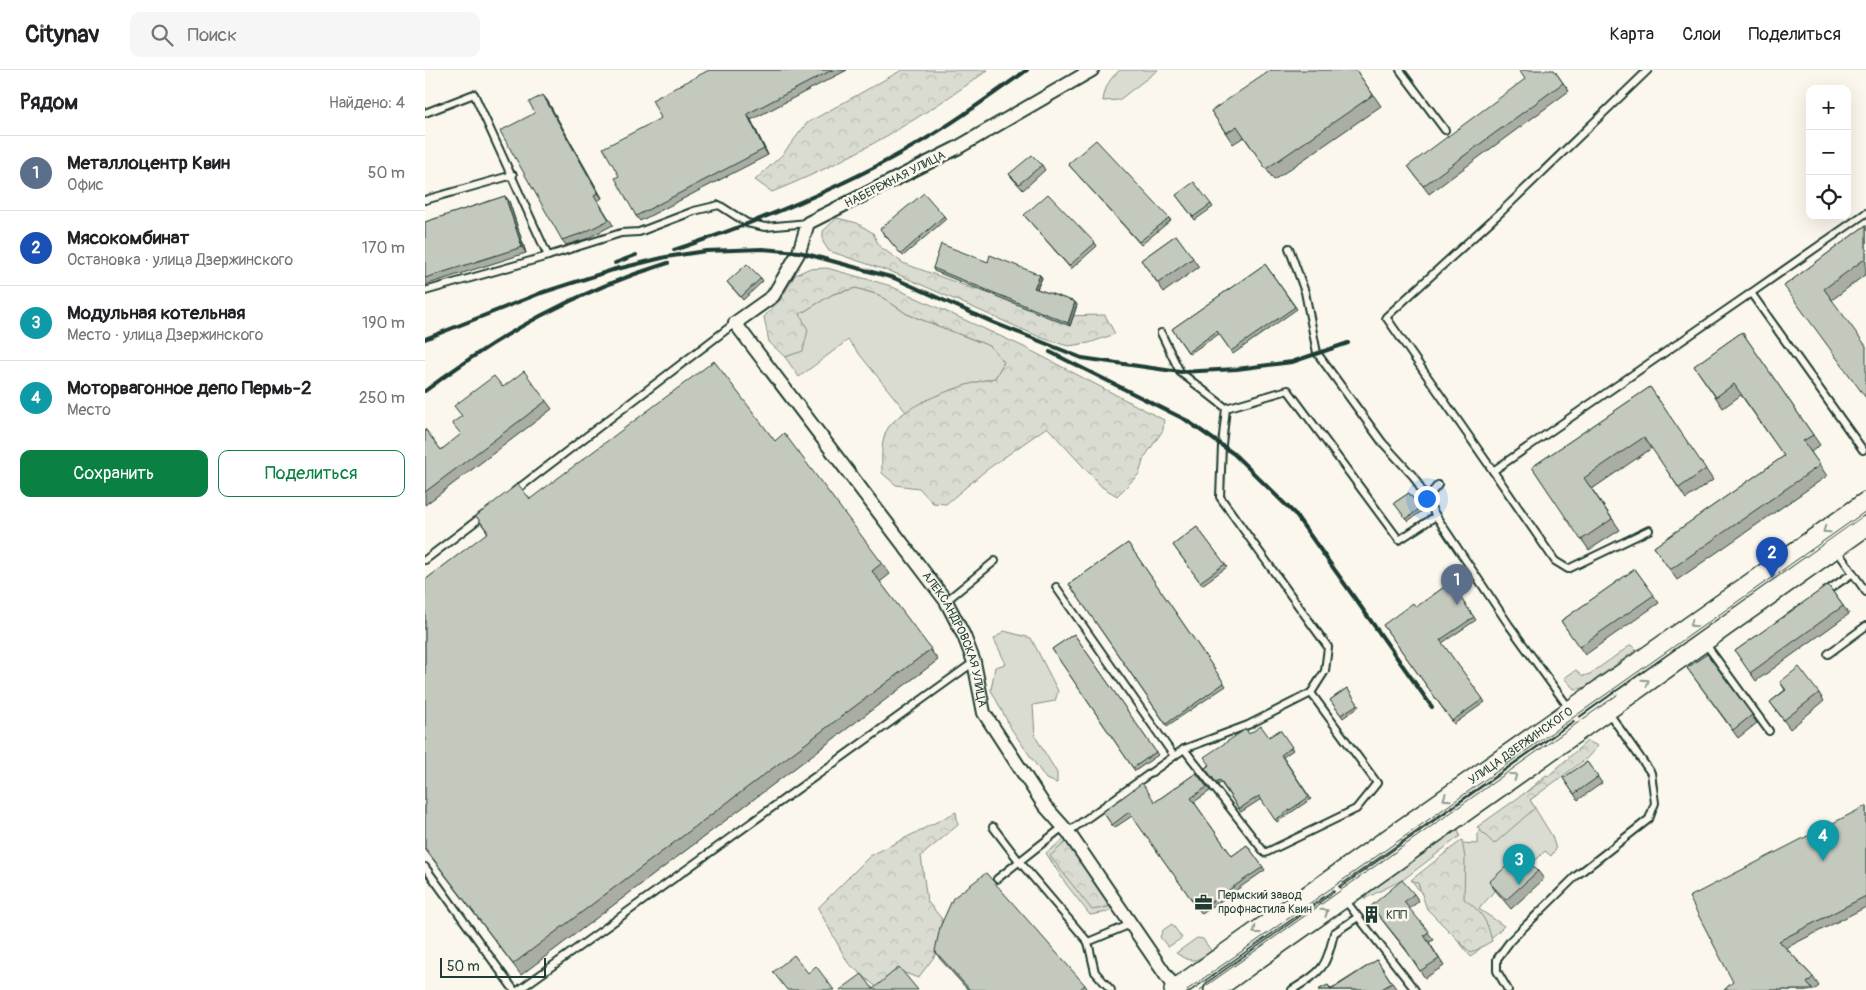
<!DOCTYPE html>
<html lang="ru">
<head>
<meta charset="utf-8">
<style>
  :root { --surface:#fff; --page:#f6f6f6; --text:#202124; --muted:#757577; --line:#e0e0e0; --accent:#0b8043 }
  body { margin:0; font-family:Pangolin,sans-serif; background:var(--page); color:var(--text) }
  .controls { position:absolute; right:15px; top:15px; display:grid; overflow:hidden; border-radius:10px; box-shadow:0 5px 20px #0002 }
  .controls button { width:45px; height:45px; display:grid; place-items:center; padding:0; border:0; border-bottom:1px solid var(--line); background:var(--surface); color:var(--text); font:25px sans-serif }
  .scale { position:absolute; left:15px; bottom:12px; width:106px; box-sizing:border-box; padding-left:5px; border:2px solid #1f3d34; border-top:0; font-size:14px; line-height:18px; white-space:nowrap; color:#1f3d34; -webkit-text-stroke:4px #fbf7ec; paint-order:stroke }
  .you { position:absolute; left:1001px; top:428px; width:18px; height:18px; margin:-12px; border:4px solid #fff; border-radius:50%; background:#1a73e8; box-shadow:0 0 0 8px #1a73e833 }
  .badge { display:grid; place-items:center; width:32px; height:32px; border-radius:50%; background:var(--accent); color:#fff; font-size:16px; font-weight:700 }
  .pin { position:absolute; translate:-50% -41px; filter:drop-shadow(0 1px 2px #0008) }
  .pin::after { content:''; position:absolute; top:26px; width:18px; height:15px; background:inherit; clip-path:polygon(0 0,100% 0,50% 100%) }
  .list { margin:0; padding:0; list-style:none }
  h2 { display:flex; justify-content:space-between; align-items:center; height:65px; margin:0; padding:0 20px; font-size:21px }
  h2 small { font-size:16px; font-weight:400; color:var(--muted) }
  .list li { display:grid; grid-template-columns:32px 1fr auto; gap:15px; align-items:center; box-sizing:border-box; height:75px; padding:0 20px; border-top:1px solid var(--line) }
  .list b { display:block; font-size:19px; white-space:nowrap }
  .list p { margin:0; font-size:16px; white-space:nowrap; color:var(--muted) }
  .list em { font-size:16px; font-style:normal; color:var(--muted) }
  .actions { display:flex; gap:10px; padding:15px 20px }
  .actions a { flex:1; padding:11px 0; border:1px solid var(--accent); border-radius:10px; text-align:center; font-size:18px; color:var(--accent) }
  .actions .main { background:var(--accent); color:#fff }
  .icon { flex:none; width:28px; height:28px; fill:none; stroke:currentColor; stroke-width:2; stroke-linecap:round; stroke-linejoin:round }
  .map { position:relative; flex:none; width:1441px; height:920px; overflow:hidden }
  header { display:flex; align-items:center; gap:30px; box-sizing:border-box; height:70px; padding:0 25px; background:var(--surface); border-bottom:1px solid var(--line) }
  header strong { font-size:24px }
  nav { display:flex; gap:28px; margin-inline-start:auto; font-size:18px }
  .search { width:350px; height:45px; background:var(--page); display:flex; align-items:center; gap:12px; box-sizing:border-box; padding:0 18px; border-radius:10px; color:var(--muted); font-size:19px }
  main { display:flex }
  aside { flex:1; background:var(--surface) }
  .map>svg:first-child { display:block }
  .green { fill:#dbdcd1; stroke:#7d8c82 }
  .forest { fill:url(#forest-crowns); stroke:#7d8c82 }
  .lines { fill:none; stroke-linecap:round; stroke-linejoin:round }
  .service-casing { stroke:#1f3d34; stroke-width:10 }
  .minor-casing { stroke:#1f3d34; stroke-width:16 }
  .secondary-casing { stroke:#1f3d34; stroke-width:22 }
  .service { stroke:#fbf7ec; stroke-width:6 }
  .minor { stroke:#fbf7ec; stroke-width:12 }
  .secondary { stroke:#fbf7ec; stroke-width:19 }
  .tram { stroke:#1f3d34; stroke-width:1 }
  .rail { stroke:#1f3d34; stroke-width:4 }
  .wall { fill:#a9ada3; stroke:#1f3d34 }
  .shaded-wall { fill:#898d85; stroke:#1f3d34 }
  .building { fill:#c4c9be; stroke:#1f3d34 }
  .oneway { stroke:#8d9a90 }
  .labels { text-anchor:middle; stroke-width:5; stroke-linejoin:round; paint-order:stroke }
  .street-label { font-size:12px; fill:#1f3d34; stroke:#fbf7ec }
  .poi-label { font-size:12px; fill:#1f3d34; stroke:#fbf7ec; text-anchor:start }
</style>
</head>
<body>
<header>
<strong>Citynav</strong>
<div class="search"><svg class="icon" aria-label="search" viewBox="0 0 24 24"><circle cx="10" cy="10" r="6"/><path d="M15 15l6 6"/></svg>Поиск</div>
<nav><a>Карта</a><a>Слои</a><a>Поделиться</a></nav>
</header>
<main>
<aside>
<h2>Рядом<small>Найдено: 4</small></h2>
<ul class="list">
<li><span class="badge" style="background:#5c6f8a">1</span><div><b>Металлоцентр Квин</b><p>Офис</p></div><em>50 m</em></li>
<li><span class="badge" style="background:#1a4fb4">2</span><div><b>Мясокомбинат</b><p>Остановка · улица Дзержинского</p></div><em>170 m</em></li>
<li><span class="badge" style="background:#0f9aa8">3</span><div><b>Модульная котельная</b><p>Место · улица Дзержинского</p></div><em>190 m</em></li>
<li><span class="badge" style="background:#0f9aa8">4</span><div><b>Моторвагонное депо Пермь-2</b><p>Место</p></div><em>250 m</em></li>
</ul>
<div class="actions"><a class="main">Сохранить</a><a>Поделиться</a></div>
</aside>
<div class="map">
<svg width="1441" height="920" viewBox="0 0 1441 920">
  <defs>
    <pattern id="forest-crowns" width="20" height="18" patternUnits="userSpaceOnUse" patternTransform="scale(1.25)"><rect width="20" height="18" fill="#dbdcd1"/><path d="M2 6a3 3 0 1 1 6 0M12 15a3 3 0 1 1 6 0" fill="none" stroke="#bcbeb4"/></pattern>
  </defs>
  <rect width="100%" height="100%" fill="#fbf7ec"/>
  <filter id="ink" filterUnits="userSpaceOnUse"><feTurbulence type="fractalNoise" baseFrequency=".02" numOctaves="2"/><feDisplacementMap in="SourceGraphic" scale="10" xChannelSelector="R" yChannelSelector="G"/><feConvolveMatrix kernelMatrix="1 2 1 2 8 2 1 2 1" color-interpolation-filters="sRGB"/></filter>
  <g filter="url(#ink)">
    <g class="green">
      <path d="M 695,0 L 733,0 L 694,30 L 678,31 C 680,17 684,9 695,0 Z"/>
      <path d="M 431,218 L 454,225 L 482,244 L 565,276 L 579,292 L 570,308 C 537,314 509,327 481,342 L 423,270 L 374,307 L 360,287 L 378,280 L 375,244 L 408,224 Z"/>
      <polygon points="579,561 606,568 633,621 630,631 608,635 610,666 632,703 632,713 621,709 587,660 566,620 570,597 581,594 569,569"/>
      <polygon points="1206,575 1211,580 1159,618 1149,619 1139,608 1151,600 1158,606 1165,604"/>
      <polygon points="1121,705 1132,709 1105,730 1127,766 1131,779 1126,786 1120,781 1106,795 1070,820 1054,839 1079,856 1046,887 987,811 1037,773 1053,774 1053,763"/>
      <polygon points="1033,759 1035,766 979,809 939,829 943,815 1014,766"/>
      <polygon points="642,767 671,807 686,838 683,842 665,845 641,814 621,783"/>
      <polygon points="747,854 757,868 743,877 735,867 738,860"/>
      <path d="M 772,868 L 778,869 L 787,882 C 770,891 768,894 751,883 Z"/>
    </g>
    <g class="forest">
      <path d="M 477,0 L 563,0 C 495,49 424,91 347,122 L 330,110 L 358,84 L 382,53 Z"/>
      <polygon points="412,148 432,153 448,163 454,176 478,193 538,215 633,246 680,245 690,264 664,273 643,276 617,268 472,204 404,181 398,172 398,161"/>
      <path d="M 402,198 L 463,215 L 599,277 L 739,350 L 738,360 L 719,388 L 714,404 L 692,426 L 677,417 L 622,357 L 560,401 L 521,434 L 508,433 L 494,418 L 471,415 L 457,403 C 457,390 455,370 463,358 C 480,333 541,313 570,308 L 579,292 L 565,276 L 482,244 L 454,225 L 431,218 L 408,224 L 375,244 L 383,260 L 378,281 L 360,287 L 344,272 L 339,247 L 356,229 L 370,205 L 383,199 Z"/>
      <polygon points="1162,671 1173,676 1161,689 1105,730 1110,738 1069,774 1052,757 1121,708"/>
      <polygon points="531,742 533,755 496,786 502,831 517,849 512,883 493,908 480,903 455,920 423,893 393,838 445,786"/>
      <path d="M 1037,770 L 1040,788 L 1039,829 C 1057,842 1062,850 1067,871 L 1046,883 L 1002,839 L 993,813 L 986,810 Z"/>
      <polygon points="642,771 673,810 684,837 667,840 625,786"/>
    </g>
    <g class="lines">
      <defs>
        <g id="service">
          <polyline points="975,0 1020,60"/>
          <polyline points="1223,0 1077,141 961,247 1068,401 1326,223"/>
          <polyline points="0,43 49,24 123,186 196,163 214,162 269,141 294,135 322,153 340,157 383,153"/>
          <polyline points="0,130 88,105"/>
          <polyline points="864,178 880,222 892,283 957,372 989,407 1011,446"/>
          <polyline points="0,221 123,186"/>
          <polyline points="736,263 755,302 801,338 863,320 974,470 1011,446 1084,555 1157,656"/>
          <polyline points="1438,380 1326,223 1441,143"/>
          <polyline points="1068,401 1130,491 1143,499 1224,460"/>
          <polyline points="90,421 310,253"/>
          <polyline points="1001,429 1013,415"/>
          <polyline points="1411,479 1441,522"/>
          <polyline points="0,490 59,445"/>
          <polyline points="631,517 749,686"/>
          <polyline points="1400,522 1428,503"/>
          <polyline points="521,531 570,491"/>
          <polyline points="1280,573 1344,661"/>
          <polyline points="1403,584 1441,556"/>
          <polyline points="759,679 823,655 886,623"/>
          <polyline points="568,757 594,791 663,872 706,854"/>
          <polyline points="643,762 759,679 840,783 931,739 952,713 886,623 900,601 903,577 795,427 797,375 801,338"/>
          <polyline points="0,797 89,920"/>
          <polyline points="572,809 638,757"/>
          <polyline points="906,812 990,920"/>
          <polyline points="663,872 670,902 686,920"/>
          <polyline points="94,920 549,592"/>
          <path d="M 867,920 C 897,901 901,899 909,863 L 933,847"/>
          <polyline points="1083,920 1072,901 1072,889 1086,870 1151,806 1224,749 1230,733 1226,703 1183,642"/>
        </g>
        <g id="minor">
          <path id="s1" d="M 667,0 L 532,78 L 383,153 L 374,182 L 348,226 L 310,253 L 521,531 L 539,566 L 549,592 L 559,643 L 619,735 L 643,762 L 751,920"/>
        </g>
        <g id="secondary">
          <path id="s2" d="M 749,920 L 1441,432"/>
          <polyline points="789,920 1441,456"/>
        </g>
      </defs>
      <use href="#service" class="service-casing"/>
      <use href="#minor" class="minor-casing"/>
      <use href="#secondary" class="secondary-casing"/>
      <use href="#service" class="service"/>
      <use href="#minor" class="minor"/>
      <use href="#secondary" class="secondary"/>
      <g class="tram">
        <polyline points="762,920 1441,441"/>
        <polyline points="775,920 1192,625"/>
      </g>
      <g class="rail">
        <path d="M 249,180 C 330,153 411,120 485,78 C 526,55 564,27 602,0"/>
        <polyline points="190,193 211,185"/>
        <polyline points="188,200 241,187 281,181 337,179 374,182 469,208 567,252 657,288 755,302 812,299 867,292 923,273"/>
        <polyline points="116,223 194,198"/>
        <polyline points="0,269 121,221"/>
        <polyline points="625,282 761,350 809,384 870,444 1007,637"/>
        <path d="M 0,321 C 76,263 152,221 243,193"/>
      </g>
    </g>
    <g class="wall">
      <polygon points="284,0 422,0 326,50 343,85 215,151 211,146 194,106 236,48"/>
      <polygon points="931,0 956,36 849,110 819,67 808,74 786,41"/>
      <polygon points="1129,0 1144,21 1004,124 983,96"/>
      <polygon points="122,30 177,128 173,131 188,155 161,169 141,175 137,170 110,43"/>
      <polygon points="643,94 744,148 746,150 716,175"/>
      <polygon points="617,95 620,100 598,120 588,109 584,104"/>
      <polygon points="751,125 786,134 788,137 770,150"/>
      <polygon points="80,126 84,131 101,183 0,215 0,152"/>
      <polygon points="599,145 670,173 672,176 646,199"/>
      <polygon points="519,146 521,149 478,186 457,162"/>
      <polygon points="1441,155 1441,204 1407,230 1359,216"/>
      <polygon points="751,165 774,197 739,222 716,190"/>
      <polygon points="563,192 615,205 617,208 612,219 650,232 652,235 645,256 509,201 508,198"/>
      <polygon points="840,194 872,239 808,284 794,264 764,284 747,259"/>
      <polygon points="336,208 338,211 318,230 302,212"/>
      <polygon points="1317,262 1395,375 1386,382 1402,406 1252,510 1229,477 1359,386 1316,325 1298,338 1269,296"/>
      <polygon points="78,317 121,331 127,339 0,435 0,359 16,380 36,365"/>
      <polygon points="1225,317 1288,410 1261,429 1227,378 1167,419 1195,460 1164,480 1107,397"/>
      <polygon points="350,371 457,493 465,504 455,512 513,590 96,905 0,779 0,510 63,463 51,446 105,429"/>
      <polygon points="984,423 997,441 983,451 969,433"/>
      <polygon points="772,457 802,497 777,515 748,475"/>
      <polygon points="703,473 801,616 742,656 644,514"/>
      <polygon points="1210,499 1234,533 1160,585 1136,551"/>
      <polygon points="1025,513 1051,550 1017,573 1060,632 1029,654 958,555 991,537"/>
      <polygon points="1403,515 1424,544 1331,611 1310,581"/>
      <polygon points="649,564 733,685 710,701 627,579"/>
      <polygon points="1282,584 1332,653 1313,668 1262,598"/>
      <polygon points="1355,612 1394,623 1399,631 1365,659 1345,632 1360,620"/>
      <polygon points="922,618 934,636 918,648 905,630"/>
      <polygon points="855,660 868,680 858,687 886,729 852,752 836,729 816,742 796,713 793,715 780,698 824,664 844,667"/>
      <polygon points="1162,692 1177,713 1153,730 1138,708"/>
      <polygon points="771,703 785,721 769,732 807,786 822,775 840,800 777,844 707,746 689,758 678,742 730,732"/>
      <polygon points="1441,736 1441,837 1361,878 1388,907 1394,916 1389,920 1299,920 1308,912"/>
      <polygon points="1113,801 1119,809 1086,839 1070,820 1064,812"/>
      <polygon points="989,824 994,831 984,839 1009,870 1004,872 1019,896 1000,908 983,883 946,836"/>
      <polygon points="510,881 660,915 663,920 543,920 515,889"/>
      <polygon points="952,890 972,920 893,920 903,915 906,919"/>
    </g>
    <g class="shaded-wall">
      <polygon points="118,25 122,30 177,128 173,123"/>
      <polygon points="322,44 326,50 343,85 339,79"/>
      <polygon points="80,126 84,131 101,183 97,177"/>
      <polygon points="615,205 617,208 611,220 609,218"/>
      <polygon points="650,232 652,235 645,256 643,253"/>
    </g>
    <g class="building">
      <polygon points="284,0 407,0 322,44 339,79 211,146 190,108 194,106 178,78 236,48 227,30"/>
      <polygon points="846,0 931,0 948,25 841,99 812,56 801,63 786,41"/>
      <polygon points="1094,0 1129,0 1138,13 998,116 983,96 1100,9"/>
      <polygon points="118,25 173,123 169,125 184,150 158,163 137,170 75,61 110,43 104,32"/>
      <polygon points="671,70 744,148 714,172 643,94"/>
      <polygon points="607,85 617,95 594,114 584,104"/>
      <polygon points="769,112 786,134 768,147 751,125"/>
      <polygon points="499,123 519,146 476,184 455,159"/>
      <polygon points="623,124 670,173 644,196 599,145"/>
      <polygon points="80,126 97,177 0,208 0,152"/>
      <polygon points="1441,155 1441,188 1399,219 1441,276 1441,328 1359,216"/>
      <polygon points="751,165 768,188 733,213 716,190"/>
      <polygon points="516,174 563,192 565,185 615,205 609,218 650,232 643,253 508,198"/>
      <polygon points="322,194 336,208 316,227 302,212"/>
      <polygon points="840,194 870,237 806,281 792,261 763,282 747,259"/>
      <polygon points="1317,262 1388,365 1378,371 1395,395 1245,500 1229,477 1359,386 1309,314 1291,327 1269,296"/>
      <polygon points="289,291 350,371 359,363 457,493 447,501 506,579 88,894 0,778 0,510 63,462 51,446 93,414 105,429"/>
      <polygon points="99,301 121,331 0,422 0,359 16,380 36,364 27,353 37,346 29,336 69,306 78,317"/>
      <polygon points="1225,317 1281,399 1254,418 1219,367 1159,408 1187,449 1156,470 1107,397"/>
      <polygon points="984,423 995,438 981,449 969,433"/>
      <polygon points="772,457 800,494 775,512 748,475"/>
      <polygon points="703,473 799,613 741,654 644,514"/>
      <polygon points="1210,499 1229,525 1154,577 1136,551"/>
      <polygon points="1025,513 1049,547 1015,570 1058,629 1027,651 958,555 988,533 991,537"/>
      <polygon points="1403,515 1418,536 1325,603 1310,581"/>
      <polygon points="649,564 731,682 708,698 627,579"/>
      <polygon points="1282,584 1327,645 1308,660 1262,598"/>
      <polygon points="1374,597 1394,623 1359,650 1345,632 1361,620 1355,612"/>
      <polygon points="922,618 933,634 916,645 905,630"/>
      <polygon points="836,656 844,667 855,660 867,677 856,685 884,727 850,750 834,726 814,739 795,710 791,712 780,698 785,695 779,687 821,659 824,664"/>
      <polygon points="1162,692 1173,707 1149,724 1138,708"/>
      <polygon points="771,703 782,717 766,728 807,786 822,775 838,797 774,840 704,742 687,755 678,742 717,713 730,732"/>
      <polygon points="1441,736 1441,826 1354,871 1388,907 1382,913 1388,920 1299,920 1308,912 1264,827"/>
      <polygon points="1096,783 1113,801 1081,830 1064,812"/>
      <polygon points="561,803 660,915 654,920 545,920 510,881 515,857 528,828"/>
      <polygon points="977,810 989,824 979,832 1004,862 999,865 1014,889 995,901 980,878 946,836"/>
      <polygon points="369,885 383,903 391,896 409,920 362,920 348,902"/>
      <polygon points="952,890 967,913 955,920 893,920 903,915 906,920"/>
      <polygon points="474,897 493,920 415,920 437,904 448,919"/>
    </g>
    <defs><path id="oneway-chevron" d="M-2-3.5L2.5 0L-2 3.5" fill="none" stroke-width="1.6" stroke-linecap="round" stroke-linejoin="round" transform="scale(1.25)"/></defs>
    <g class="oneway">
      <use href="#oneway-chevron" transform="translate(1401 460) rotate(145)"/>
      <use href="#oneway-chevron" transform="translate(1268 554) rotate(145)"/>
      <use href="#oneway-chevron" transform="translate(1221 612) rotate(-35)"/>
      <use href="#oneway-chevron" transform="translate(1089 706) rotate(-36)"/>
      <use href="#oneway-chevron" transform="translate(1021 728) rotate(145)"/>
      <use href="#oneway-chevron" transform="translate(900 842) rotate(-35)"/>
      <use href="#oneway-chevron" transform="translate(831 861) rotate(144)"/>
    </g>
  </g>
  <defs>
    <symbol id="office-bare" viewBox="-9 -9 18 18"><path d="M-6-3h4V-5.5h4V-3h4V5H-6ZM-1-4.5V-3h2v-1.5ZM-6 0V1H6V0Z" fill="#1f3d34" stroke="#fbf7ec" stroke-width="2.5" paint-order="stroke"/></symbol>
    <symbol id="building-bare" viewBox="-9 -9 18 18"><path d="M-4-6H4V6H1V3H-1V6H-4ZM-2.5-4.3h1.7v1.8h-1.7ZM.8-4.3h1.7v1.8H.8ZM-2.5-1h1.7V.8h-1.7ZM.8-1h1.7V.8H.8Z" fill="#1f3d34" stroke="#fbf7ec" stroke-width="2.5" paint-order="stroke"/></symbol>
  </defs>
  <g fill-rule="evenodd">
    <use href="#office-bare" x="766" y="820" width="25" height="25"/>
    <use href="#building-bare" x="934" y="832" width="25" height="25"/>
  </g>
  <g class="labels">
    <g class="street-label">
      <text transform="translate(470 109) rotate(-27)" y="4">НАБЕРЕЖНАЯ УЛИЦА</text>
      <text dy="4" stroke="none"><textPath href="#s1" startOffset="839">АЛЕКСАНДРОВСКАЯ УЛИЦА</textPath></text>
      <text dy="4" stroke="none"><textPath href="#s2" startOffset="424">УЛИЦА ДЗЕРЖИНСКОГО</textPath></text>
    </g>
    <g class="poi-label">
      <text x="793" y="829">Пермский завод<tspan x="793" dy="14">профнастила Квин</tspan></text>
      <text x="961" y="849">КПП</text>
    </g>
  </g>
</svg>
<div class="controls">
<button>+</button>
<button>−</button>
<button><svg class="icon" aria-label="locate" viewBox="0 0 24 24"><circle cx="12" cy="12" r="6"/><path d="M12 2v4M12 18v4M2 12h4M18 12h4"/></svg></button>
</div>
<div class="scale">50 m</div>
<div class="you"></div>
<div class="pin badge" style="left:1032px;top:535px;background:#5c6f8a">1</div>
<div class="pin badge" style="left:1347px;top:508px;background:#1a4fb4">2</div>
<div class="pin badge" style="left:1094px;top:815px;background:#0f9aa8">3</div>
<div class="pin badge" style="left:1398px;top:791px;background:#0f9aa8">4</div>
</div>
</main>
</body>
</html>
